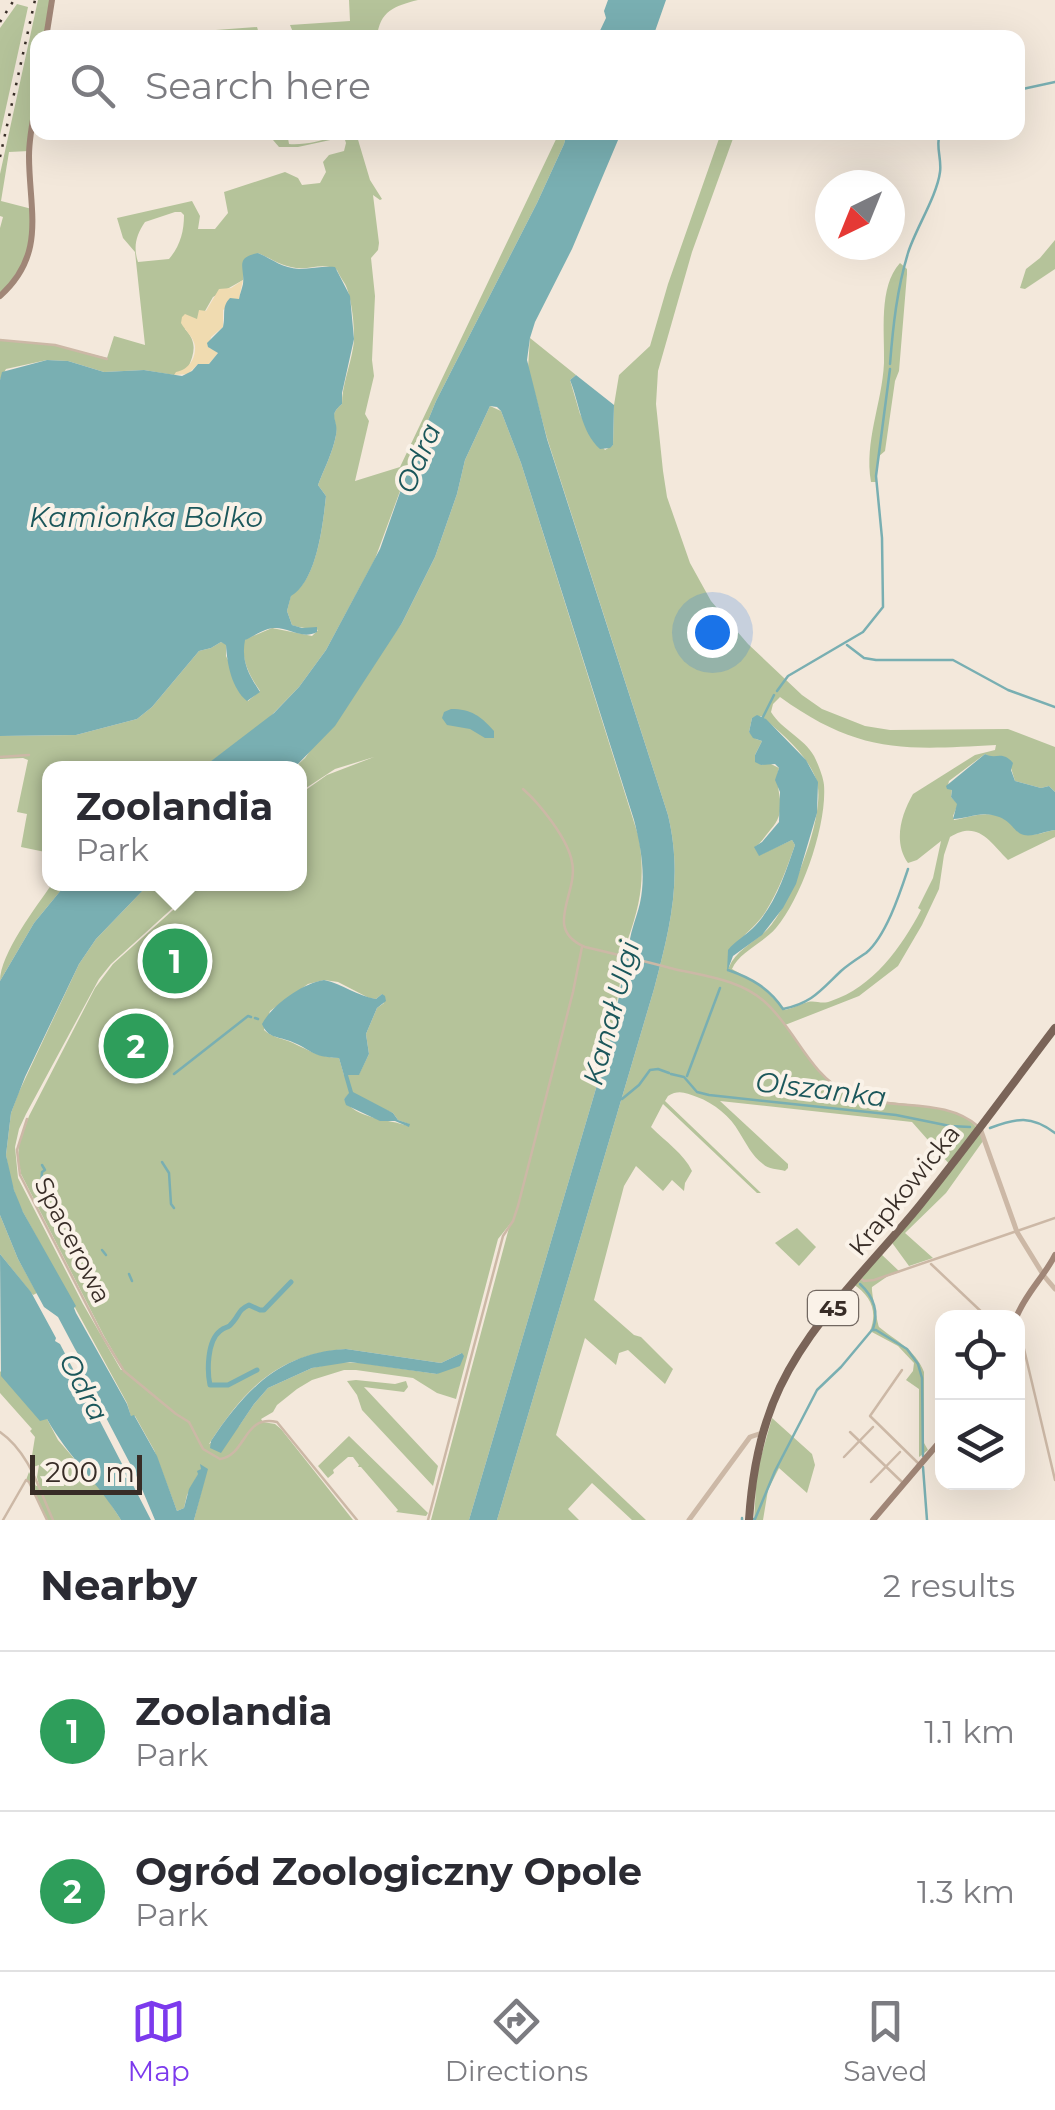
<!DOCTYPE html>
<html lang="en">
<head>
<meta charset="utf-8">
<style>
  :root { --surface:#fff; --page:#f7f7f7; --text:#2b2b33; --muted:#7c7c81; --line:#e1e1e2; --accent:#7c3aed }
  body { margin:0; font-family:Montserrat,sans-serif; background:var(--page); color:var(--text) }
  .controls { position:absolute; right:30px; bottom:30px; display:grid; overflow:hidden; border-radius:20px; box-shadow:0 10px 40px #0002 }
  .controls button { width:90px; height:90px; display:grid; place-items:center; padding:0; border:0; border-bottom:2px solid var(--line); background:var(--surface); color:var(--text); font:50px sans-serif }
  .compass { position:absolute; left:815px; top:170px; width:90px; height:90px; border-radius:50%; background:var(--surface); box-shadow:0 10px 40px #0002; rotate:223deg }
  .scale { position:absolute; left:30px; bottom:25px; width:112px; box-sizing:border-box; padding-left:10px; border:5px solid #382d27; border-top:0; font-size:28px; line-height:35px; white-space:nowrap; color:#382d27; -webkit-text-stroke:8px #faf2e8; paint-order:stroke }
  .you { position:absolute; left:712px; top:632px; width:35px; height:35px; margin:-25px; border:8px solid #fff; border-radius:50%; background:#1a73e8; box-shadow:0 0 0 15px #1a73e833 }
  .badge { display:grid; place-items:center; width:65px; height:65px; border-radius:50%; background:var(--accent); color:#fff; font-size:32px; font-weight:700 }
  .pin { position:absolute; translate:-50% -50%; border:5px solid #fff; box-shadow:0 2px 10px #0006 }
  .popup { position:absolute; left:42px; top:761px; width:265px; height:130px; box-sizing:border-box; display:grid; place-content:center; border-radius:20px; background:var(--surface); filter:drop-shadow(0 2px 8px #0005); font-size:32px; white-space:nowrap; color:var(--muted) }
  .popup b { font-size:38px; color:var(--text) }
  .popup::after { content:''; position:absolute; left:50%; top:100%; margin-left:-20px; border:20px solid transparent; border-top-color:var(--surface) }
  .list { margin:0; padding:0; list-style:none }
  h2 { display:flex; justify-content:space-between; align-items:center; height:130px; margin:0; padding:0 40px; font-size:42px }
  h2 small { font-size:32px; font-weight:400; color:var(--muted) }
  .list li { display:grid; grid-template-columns:65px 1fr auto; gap:30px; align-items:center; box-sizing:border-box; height:160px; padding:0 40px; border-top:2px solid var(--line) }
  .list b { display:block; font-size:38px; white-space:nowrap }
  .list p { margin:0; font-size:32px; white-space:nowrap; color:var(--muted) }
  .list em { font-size:32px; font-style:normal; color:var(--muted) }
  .icon { flex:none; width:55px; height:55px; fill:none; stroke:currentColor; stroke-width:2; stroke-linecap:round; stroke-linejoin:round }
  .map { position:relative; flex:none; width:1055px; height:1520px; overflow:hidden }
  .search { position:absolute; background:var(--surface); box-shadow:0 10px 40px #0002; left:30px; right:30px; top:30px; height:110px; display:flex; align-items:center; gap:25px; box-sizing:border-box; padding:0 35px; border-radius:20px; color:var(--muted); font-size:38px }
  .sheet { height:450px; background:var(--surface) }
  nav { display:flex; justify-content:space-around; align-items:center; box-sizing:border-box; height:140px; border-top:2px solid var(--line); background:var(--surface); font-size:28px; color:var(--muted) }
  nav a { display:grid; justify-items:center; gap:5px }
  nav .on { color:var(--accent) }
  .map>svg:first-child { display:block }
  .green { fill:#b5c39a; fill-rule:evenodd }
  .sand { fill:#f0dbb0 }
  .water { fill:#79afb2 }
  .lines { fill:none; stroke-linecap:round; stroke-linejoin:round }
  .stream { stroke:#79afb2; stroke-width:2.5 }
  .canal { stroke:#79afb2; stroke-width:5 }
  .minor { stroke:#ccb8a6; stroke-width:2.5 }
  .tertiary { stroke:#ccb8a6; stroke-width:5 }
  .secondary { stroke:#a08677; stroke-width:6 }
  .primary { stroke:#7a6458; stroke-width:8 }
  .rail { stroke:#382d27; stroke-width:2.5; stroke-dasharray:2.5 8; stroke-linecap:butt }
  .labels { text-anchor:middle; stroke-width:8; stroke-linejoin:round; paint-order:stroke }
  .shield { fill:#faf2e8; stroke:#726861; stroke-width:2.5 }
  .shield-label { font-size:22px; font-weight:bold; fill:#382d27 }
  .street-label { font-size:25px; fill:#382d27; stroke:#faf2e8 }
  .water-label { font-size:28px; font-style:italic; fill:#1b575b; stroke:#faf2e8 }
</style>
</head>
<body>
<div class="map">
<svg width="1055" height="1520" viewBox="0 0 1055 1520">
  <rect width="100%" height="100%" fill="#f3e8db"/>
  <g class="green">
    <polygon points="38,0 52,0 46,37 38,38 37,93 29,151 9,152 1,201 32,209 28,257 0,296 0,228 3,217 0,216 0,174"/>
    <path d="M 349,0 L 418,0 C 394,6 380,11 377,37 L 295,37 L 290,25 L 350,21 Z"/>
    <polygon points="17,4 28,7 0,135 0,28"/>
    <polygon points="257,27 260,37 135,36"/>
    <path d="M 271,133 L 287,133 L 289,144 C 302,145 326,142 336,133 L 356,133 L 370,180 L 382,199 L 380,200 L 373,195 L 379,243 L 378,250 L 371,258 L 375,296 L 372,360 L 374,376 L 365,414 L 369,421 L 355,481 L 400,467 L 559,133 L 567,133 L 564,144 L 537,203 L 436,401 L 410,464 L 375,559 L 326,650 L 299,687 L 264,723 L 202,768 L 50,768 L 50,853 L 21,847 L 27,814 L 17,812 L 28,760 L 23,758 L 0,759 L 0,736 L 76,735 L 137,719 L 152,707 L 199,651 L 211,648 L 221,642 L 226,644 L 226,656 L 248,701 L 260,691 C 249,675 241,660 244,640 L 272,628 L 312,636 L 318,630 C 309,627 301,629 292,625 L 287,611 L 291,595 C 317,581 323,524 326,496 L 318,485 C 324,469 333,452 336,435 C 338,420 327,416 342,404 C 342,385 350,367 353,348 C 356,333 352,297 345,284 C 342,279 339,275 337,270 C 323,262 311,270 296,268 C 281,266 272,259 258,253 L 243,274 L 243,280 L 213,297 L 205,311 L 197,320 L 185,315 L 185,329 C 197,342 195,352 188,368 L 174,375 L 144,370 L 104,372 L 68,361 L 47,360 L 6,369 L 0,380 L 0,340 L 55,345 L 107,358 L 114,336 L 145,345 L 135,252 L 123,238 L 117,218 L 192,201 L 200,216 L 198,229 L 215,229 L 228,213 L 224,192 L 285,172 L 298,178 L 302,185 L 320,183 L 326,172 L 323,162 L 329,155 L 344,151 L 346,143 L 344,137 L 298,147 L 279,147 L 273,140 ZM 175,212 L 181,212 L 184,215 C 184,232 180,246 169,259 L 138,262 C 133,247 136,235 145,222 Z"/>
    <path d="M 721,133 L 735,133 L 692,252 L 658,371 L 656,404 L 663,471 L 667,497 L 690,563 L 711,601 L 748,644 L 802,695 L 822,709 L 865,726 L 890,730 L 1008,729 L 1055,747 L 1055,792 L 1049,786 L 1041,788 L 1015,781 L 1011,768 L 985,754 L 949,781 L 947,789 L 952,789 L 951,797 L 958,804 L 953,816 L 954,820 C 972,817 986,810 1004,818 C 1014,823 1017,835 1030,835 C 1038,835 1047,831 1055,830 L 1055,837 L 1008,860 C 989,841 978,820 950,837 L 944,855 L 939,889 L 922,925 L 898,966 L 859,996 L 785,1025 C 801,1046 818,1076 842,1090 C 879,1112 973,1093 983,1141 L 946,1193 L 905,1233 L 933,1258 L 909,1266 L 890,1240 L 951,1166 L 912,1122 L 720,1101 L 788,1164 L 788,1168 L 785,1171 C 778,1169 768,1169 763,1164 C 752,1156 746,1143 739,1132 C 731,1117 714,1103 697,1097 C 686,1093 679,1089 668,1096 L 665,1101 L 761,1193 L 757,1193 L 663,1104 L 651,1127 C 665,1141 684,1154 692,1171 L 685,1183 L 684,1191 L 672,1180 L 663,1191 L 636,1166 L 624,1186 L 594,1300 L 634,1335 L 641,1337 L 673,1369 L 665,1384 L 628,1350 L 619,1353 L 616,1365 L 585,1338 L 556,1435 L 646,1520 L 632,1520 L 592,1483 L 568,1509 L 579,1520 L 497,1520 L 654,989 C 670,928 683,878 668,815 L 547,438 L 528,368 L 530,338 L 576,375 L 570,380 L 580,414 L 588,429 L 605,450 L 613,445 L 614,405 L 619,375 L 650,346 L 668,284 ZM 780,697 C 859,754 904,750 996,745 L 995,750 L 975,755 L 913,794 C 901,815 893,842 908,863 L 917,860 L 941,841 L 933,878 L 918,908 L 921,910 C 901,948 873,987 831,1001 C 822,1005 816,1000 808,1002 C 801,1004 793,1008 785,1010 L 760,985 L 732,969 C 739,952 762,944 776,928 C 802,897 827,825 824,785 C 823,776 818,764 814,756 C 804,738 782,730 771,712 L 773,704 ZM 761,716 C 782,734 806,753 816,779 C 828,810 792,899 772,924 C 759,941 737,948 729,967 C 730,939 752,934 766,911 C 779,890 787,868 795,845 L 792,840 L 759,855 L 755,847 C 763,841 765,836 771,829 C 791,807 772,789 779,768 L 769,763 L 761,765 L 755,755 L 762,741 L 756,739 L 749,732 L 752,718 Z"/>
    <polygon points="1055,240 1055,269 1025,289 1020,288 1026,269 1040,258"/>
    <path d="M 900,263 L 907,269 L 907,274 L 899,371 L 895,381 L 885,451 L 878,457 L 876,482 L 871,482 C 864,441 882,404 884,363 C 885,333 878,287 900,263 Z"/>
    <path d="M 490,406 L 501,411 L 521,463 L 639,838 C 645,878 641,902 628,939 L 630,943 L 621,976 L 612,1034 L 469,1520 L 431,1520 L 510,1224 L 498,1239 L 456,1399 L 437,1393 L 413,1378 L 356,1370 L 344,1370 L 312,1380 L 297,1389 L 277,1405 L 273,1412 L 261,1419 L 263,1422 L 275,1424 L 281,1429 L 353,1520 L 194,1520 L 207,1469 L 201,1469 L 187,1495 L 184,1508 L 177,1511 L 154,1450 L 135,1416 L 131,1417 L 127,1403 L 18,1203 L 10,1178 L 6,1155 L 11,1113 L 18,1094 L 79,964 L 96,939 L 149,884 L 199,884 L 111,964 L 99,979 L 26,1114 L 19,1129 L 15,1147 L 18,1178 L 83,1304 L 121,1370 L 124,1370 L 104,1336 L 21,1174 L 18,1158 L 19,1144 L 29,1116 L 95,988 L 113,964 L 202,884 L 300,884 L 300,794 L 327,775 L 374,757 L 335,769 L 300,792 L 300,768 L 294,768 L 305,758 L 402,623 L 435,557 L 457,494 L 465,460 ZM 324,980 L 338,982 L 369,998 L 376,999 L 382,994 L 384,1003 L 377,1008 L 366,1034 L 369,1054 L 359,1074 L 344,1075 L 339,1058 C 319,1057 310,1051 293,1043 C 282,1038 273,1038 264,1030 L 270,1011 L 308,984 ZM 349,1094 L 393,1113 L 398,1120 L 409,1124 L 408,1126 C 389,1119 355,1119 344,1099 ZM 346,1349 L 441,1363 L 462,1353 L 437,1374 L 362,1363 L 340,1362 L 312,1368 L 268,1388 L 254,1404 L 239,1426 L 209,1444 C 246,1388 276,1355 346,1349 Z"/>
    <path d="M 52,884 L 66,884 L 34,923 L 0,981 C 0,954 36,907 52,884 Z"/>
    <polygon points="0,1215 18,1259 37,1293 33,1295 0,1254"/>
    <polygon points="797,1228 816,1247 799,1266 775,1243"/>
    <path d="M 880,1253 L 900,1272 L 888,1276 L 872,1287 C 871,1290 877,1321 879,1327 C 896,1341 915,1349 924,1372 L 924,1443 L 928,1450 L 919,1457 L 919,1389 L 906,1380 L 913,1371 L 914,1363 L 898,1346 L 870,1331 C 878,1311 871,1296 853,1284 Z"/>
    <polygon points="0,1371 47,1419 58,1440 103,1492 121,1520 47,1520 29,1482 26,1480 29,1472 36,1486 39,1485 37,1477 39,1465 30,1468 35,1437 30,1431 32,1429 0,1393"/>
    <polygon points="356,1380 395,1384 406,1381 408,1387 404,1392 364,1387 438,1466 433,1486 362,1410 357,1395 347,1381"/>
    <polygon points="772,1418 812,1454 815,1465 807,1493 779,1468 768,1490 763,1520 754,1520 757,1471"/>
    <polygon points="349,1436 428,1513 426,1516 396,1512 398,1510 361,1467 358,1467 359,1465 353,1457 348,1457 333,1470 334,1473 328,1478 318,1466"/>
  </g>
  <path class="sand" d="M 243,280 L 239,299 L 223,310 L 223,327 L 211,337 L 209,348 L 214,349 L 218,353 L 208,365 L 198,364 L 188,374 L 174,375 L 176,372 C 188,370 196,359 195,346 C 194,338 185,330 181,323 L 182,317 L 185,314 L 197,319 L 199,310 L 206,311 L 219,289 L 231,288 Z"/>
  <g class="water">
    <polygon points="608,0 666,0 653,37 597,37 606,18 604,11"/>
    <path d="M 567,133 L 621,133 L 572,249 L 535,322 L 530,338 L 527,360 L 547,439 L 668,815 C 683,878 670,928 654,989 L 497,1520 L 469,1520 L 612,1034 L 627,952 L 629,950 C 629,934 636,920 640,903 C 646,875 641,847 634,820 L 521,463 L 501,411 L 497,407 L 490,406 L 465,460 L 457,494 L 435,557 L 402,623 L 335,726 L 294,768 L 202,768 L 274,713 L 299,687 L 326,650 L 380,549 L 410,464 L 436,401 L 537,203 L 564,144 Z"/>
    <path d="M 258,253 C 272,259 282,268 299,269 C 312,269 322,266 335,267 L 350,296 L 354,339 L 342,393 L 342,404 C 327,416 339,419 336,435 C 333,452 324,469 318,485 L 326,496 C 323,524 317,581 291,596 L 287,611 L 292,625 L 302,628 L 317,627 L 317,632 C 300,641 286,624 268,629 C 261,631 252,637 245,640 C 241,661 249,675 260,692 L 247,701 C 232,689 227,664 226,645 L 221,642 L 211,648 L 199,651 L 152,707 L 137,719 L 76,735 L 0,736 L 0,380 L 2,372 L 47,360 L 68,361 L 104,372 L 144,370 L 182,376 L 192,371 L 198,364 L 209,364 L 218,353 L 208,347 L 207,343 L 223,327 C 226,315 221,307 230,298 L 239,299 C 240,293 242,289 243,284 C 245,267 234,258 258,253 Z"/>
    <path d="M 576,375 L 614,405 L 613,445 L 610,448 L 600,449 C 581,432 579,402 570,380 Z"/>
    <path d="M 451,709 C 471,709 481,716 494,731 L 494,738 L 485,738 L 470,729 L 447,725 L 442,718 L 444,712 Z"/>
    <path d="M 757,715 L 766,719 L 806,760 L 818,782 L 817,813 L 796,884 L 783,908 L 762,935 L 733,956 L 727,972 L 728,950 C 735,941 745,936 753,928 C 775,906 785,874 795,845 L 792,840 L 759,856 L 754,847 L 762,842 L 779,822 L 780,792 L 775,780 L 779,768 L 775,764 L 761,765 L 755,762 L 755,755 L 762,741 L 753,738 L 749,732 L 752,718 Z"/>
    <path d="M 985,754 C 996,760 1002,750 1013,763 L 1011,770 L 1015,781 L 1041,788 L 1049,786 L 1055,792 L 1055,830 C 1046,831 1033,837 1024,835 C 1013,833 1013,819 992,815 C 979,812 965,819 953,819 L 957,804 L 951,797 L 952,790 L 947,789 L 946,786 Z"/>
    <polygon points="66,884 149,884 96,939 79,964 25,1077 11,1113 6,1155 14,1190 23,1212 76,1306 74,1308 76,1313 127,1404 131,1416 134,1415 157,1456 177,1511 184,1508 189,1489 198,1474 197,1471 201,1469 200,1464 208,1469 194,1520 155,1520 136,1475 77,1362 78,1354 75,1349 58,1317 44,1307 18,1259 0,1215 0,981 34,923"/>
    <path d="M 324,980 C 343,984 357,996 376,999 L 382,994 L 385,996 L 386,1001 L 377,1008 L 366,1034 L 369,1054 L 359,1075 L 348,1075 L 353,1092 L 393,1113 L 398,1120 L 410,1124 L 409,1127 L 395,1121 L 380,1121 L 346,1105 L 344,1099 L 349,1093 L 339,1058 C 310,1057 313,1050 290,1041 C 276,1036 268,1038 262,1024 C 272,1005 303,983 324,980 Z"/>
    <path d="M 0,1254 L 31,1292 L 56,1338 L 55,1341 L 60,1344 L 86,1394 L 90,1396 L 88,1398 L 151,1520 L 121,1520 C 99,1484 67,1455 47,1419 L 40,1421 L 1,1376 Z"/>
    <path d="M 346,1349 L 441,1363 L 462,1353 L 464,1356 L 460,1366 L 437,1374 L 350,1362 L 312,1368 L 268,1388 L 254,1404 L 221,1453 L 210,1448 L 211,1441 C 245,1390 281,1352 346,1349 Z"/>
  </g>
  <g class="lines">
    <g class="stream">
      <polyline points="1018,90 1055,82"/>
      <path d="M 890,364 C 893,326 897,289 908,253 C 915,230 937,196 940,172 C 942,158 935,146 940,132"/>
      <polyline points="847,645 864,658 876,660 953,660 1008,690 1055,707"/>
      <polyline points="777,691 788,676 863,632 883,607 882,538 876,476 890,369"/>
      <polyline points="763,717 774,695"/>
      <path d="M 728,970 C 751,978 769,988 783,1009 C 812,1003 820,991 841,971 C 849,964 857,959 866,953 C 886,936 900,893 908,869"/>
      <polyline points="255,1018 258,1019"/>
      <polyline points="174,1074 248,1016 251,1017"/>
      <polyline points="671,1074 684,1077 697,1092 709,1095 896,1115 950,1126 970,1127"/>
      <polyline points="687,1076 720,988"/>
      <polyline points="622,1099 639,1085 650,1070 658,1069 669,1073"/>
      <path d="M 990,1128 C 1017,1118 1031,1115 1055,1133"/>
      <polyline points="162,1162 169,1173 171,1204 174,1208"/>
      <polyline points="41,1186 42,1172 45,1170 42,1165"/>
      <polyline points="102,1250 106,1255"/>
      <polyline points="129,1274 132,1281"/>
      <path d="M 860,1284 C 873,1296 879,1311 873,1329"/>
      <polyline points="923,1467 927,1520"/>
      <polyline points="753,1519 755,1519 775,1471 817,1390 841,1367 872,1330 876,1330 907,1349 918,1364 922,1378 923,1456"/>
      <polyline points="742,1520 742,1518"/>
    </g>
    <path class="canal" d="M 257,1370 L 228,1385 L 210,1385 C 207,1371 207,1341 220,1331 C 227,1325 227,1330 233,1322 C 240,1314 238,1310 249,1305 L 260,1310 L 264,1310 L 291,1282"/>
    <g class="minor">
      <polyline points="0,340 55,345 107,359"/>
      <polyline points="0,757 29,755"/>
      <path d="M 523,789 C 540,804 568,839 572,862 C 579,893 542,929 585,947 C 615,954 644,961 674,969 C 705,976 742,980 766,1003 C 796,1030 810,1076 848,1093 C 889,1113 943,1095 979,1127"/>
      <path d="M 27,1119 L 17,1150 L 20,1175 L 103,1337 L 124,1371 L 176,1414 L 189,1422 L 203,1449 L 220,1459 C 247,1455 243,1414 277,1422 L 357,1520"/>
      <polyline points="931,1264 988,1318"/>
      <polyline points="860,1278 864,1281 874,1280 1055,1218"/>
      <polyline points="1018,1340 1024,1349 1055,1480"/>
      <polyline points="902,1370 870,1416 919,1464"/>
      <path d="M 0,1432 C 29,1452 39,1489 53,1520"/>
      <polyline points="850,1432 903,1483"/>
      <polyline points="844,1457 873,1427"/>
      <polyline points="871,1482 900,1452"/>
      <polyline points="3,1520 26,1480 29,1482 47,1520"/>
      <polyline points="428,1520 503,1236 513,1221 518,1206 573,992 582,947"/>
    </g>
    <g class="tertiary">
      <polyline points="980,1128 1017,1232 1044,1276 1055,1289"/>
      <polyline points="689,1520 750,1437 762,1433"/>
    </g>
    <g class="secondary">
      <polyline points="46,38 52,0"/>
      <path d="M 0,296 C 47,254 29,210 29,156 C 29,135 34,114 38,93"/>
      <path d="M 1016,1318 C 1025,1294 1044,1277 1055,1255"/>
      <polyline points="873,1520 942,1439"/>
    </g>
    <path class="primary" d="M 749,1520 C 752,1473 760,1429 780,1387 C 813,1318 873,1263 920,1205 C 967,1147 1010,1087 1055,1028"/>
    <g class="rail">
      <polyline points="0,22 14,0"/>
      <polyline points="0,157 35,0"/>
    </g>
  </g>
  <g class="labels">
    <rect class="shield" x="808" y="1291" width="50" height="34" rx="8"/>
    <g class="shield-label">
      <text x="833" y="1316">45</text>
    </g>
    <g class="street-label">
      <text transform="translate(904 1190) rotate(-51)" y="9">Krapkowicka</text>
      <text transform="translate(73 1240) rotate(63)" y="9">Spacerowa</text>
    </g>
    <g class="water-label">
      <text transform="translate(418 458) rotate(-67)" y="10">Odra</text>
      <text x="146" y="527">Kamionka Bolko</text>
      <text transform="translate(611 1013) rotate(-75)" y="10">Kanał Ulgi</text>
      <text transform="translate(821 1089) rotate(7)" y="10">Olszanka</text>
      <text transform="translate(84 1387) rotate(62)" y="10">Odra</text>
    </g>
  </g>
</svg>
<div class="controls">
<button><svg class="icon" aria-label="locate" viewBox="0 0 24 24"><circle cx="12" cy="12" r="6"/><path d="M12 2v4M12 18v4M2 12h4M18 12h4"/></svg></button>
<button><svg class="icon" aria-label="layers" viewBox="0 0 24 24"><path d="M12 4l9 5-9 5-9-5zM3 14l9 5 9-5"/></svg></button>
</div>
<svg class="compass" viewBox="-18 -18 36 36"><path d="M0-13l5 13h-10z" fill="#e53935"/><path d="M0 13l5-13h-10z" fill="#7c7c81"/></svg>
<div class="scale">200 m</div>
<div class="you"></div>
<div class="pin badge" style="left:175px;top:961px;background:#2e9e5b">1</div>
<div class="popup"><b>Zoolandia</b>Park</div>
<div class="pin badge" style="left:136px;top:1046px;background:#2e9e5b">2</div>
<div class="search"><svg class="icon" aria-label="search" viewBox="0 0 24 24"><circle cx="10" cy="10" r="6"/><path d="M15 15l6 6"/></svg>Search here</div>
</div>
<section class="sheet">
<h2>Nearby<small>2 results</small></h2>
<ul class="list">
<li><span class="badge" style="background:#2e9e5b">1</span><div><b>Zoolandia</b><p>Park</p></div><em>1.1 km</em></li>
<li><span class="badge" style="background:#2e9e5b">2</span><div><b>Ogród Zoologiczny Opole</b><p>Park</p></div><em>1.3 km</em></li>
</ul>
</section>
<nav>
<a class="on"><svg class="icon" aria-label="map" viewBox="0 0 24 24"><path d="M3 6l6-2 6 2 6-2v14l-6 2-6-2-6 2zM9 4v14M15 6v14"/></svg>Map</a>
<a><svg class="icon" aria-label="directions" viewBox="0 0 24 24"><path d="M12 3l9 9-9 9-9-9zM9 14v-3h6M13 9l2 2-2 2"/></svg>Directions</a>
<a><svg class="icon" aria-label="saved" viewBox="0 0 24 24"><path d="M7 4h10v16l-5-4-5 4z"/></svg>Saved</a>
</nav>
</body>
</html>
